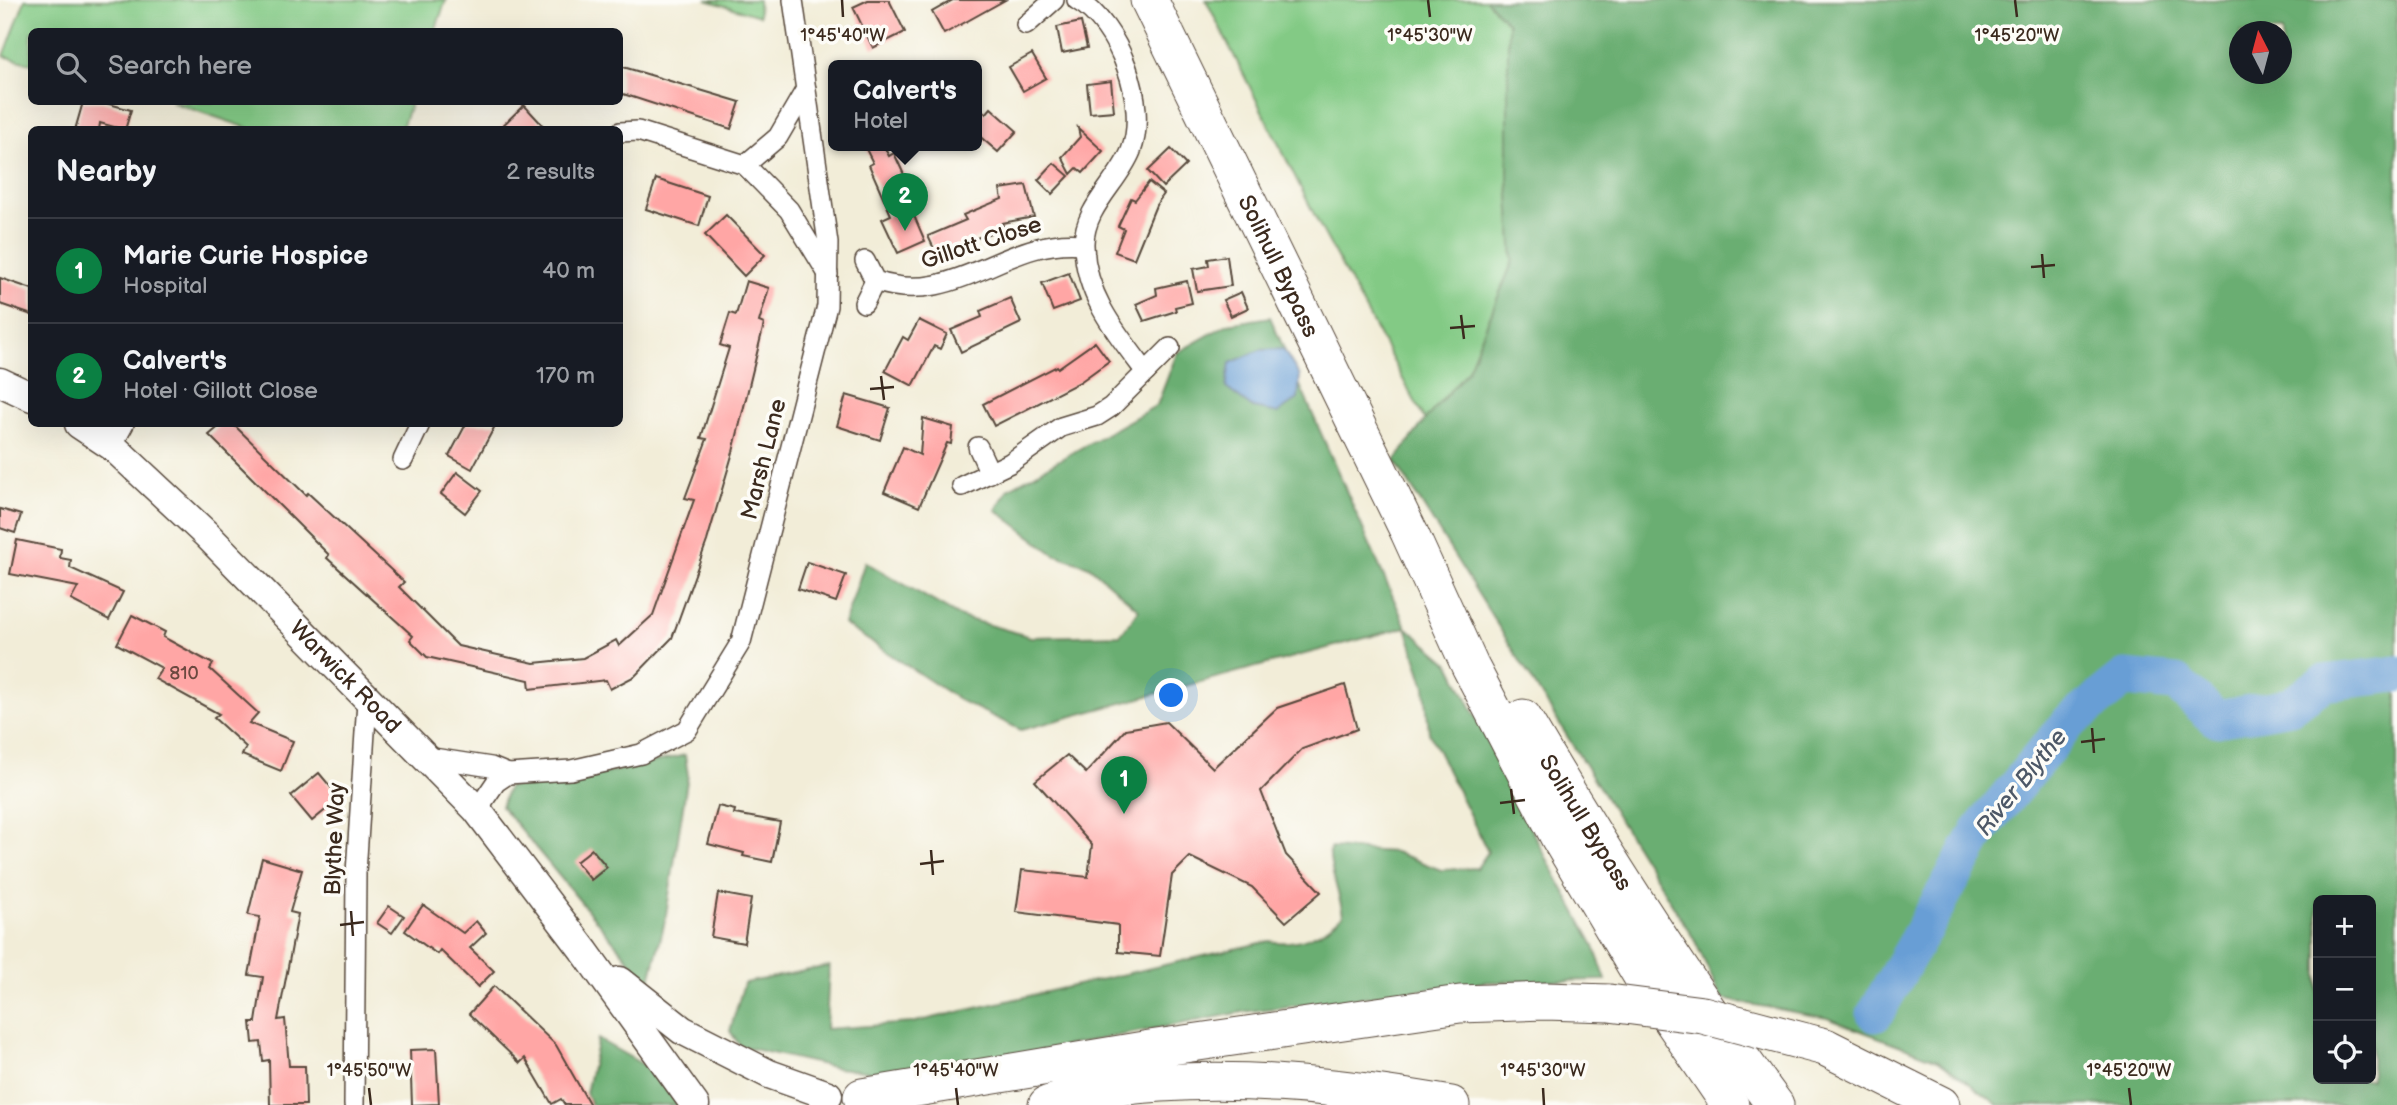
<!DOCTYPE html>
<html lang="en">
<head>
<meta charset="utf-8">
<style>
  :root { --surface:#171b24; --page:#242831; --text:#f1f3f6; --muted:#9ea1a6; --line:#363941; --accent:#0b8043 }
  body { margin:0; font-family:"Balsamiq Sans",sans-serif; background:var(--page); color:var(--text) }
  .controls { position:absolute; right:21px; bottom:21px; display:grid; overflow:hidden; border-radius:10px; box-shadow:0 7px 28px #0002 }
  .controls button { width:63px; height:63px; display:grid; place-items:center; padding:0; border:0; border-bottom:2px solid var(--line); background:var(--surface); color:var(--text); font:35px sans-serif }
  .compass { position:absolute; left:2229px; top:21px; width:63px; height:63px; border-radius:50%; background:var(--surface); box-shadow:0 7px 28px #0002; rotate:354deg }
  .you { position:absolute; left:1172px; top:696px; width:24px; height:24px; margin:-18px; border:5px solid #fff; border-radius:50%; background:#1a73e8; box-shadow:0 0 0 10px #1a73e833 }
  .badge { display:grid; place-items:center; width:46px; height:46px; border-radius:50%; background:var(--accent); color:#fff; font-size:23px; font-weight:700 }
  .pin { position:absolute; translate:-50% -58px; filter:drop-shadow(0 2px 4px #0008) }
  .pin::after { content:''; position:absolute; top:37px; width:24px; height:21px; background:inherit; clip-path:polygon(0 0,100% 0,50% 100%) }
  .popup { position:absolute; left:828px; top:60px; width:154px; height:91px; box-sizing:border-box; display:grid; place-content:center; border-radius:10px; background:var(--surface); filter:drop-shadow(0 2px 5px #0005); font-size:23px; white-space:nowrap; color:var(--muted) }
  .popup b { font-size:26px; color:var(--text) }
  .popup::after { content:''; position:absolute; left:50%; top:100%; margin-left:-14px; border:14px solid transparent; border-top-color:var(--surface) }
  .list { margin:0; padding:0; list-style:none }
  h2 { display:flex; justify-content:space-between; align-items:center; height:91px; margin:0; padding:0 28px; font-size:30px }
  h2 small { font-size:23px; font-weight:400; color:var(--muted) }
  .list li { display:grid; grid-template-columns:46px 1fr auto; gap:21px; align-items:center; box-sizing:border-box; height:105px; padding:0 28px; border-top:2px solid var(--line) }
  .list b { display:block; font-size:26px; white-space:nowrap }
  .list p { margin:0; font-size:23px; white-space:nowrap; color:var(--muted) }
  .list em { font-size:23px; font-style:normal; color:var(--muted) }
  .icon { flex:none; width:38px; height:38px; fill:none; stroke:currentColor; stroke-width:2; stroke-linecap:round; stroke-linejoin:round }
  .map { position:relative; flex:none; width:2397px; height:1105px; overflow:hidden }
  .search { position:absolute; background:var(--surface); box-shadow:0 7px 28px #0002; left:28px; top:28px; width:595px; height:77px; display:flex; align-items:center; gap:18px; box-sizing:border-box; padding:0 24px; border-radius:10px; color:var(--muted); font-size:26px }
  .panel { position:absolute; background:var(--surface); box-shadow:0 7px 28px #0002; left:28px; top:126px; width:595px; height:301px; border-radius:10px }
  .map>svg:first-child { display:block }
  .green { fill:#83ca85; stroke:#5f7a52; stroke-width:2 }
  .forest { fill:#6aae72; stroke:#526c48; stroke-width:2; fill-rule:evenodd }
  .water { fill:#679ed5; stroke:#51647a; stroke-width:2 }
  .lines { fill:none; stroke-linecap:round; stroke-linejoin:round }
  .river { stroke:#679ed5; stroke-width:37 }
  .building { fill:#ffa6a5 }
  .street-casing { stroke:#56473a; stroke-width:22 }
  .secondary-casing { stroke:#56473a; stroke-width:31 }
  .highway-casing { stroke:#56473a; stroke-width:39 }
  .street { stroke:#fff; stroke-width:19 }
  .secondary { stroke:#fff; stroke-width:28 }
  .highway { stroke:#fff; stroke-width:37 }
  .highway-bridge-casing { stroke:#56473a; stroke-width:39; stroke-linecap:butt }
  .highway-bridge { stroke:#fff; stroke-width:37 }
  .ticks { fill:none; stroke:#3b2a1e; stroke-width:2.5 }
  .labels { text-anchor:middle; stroke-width:7; stroke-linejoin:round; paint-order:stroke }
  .number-label { font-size:19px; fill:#6c4940 }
  .street-label { font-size:23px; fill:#3b2a1e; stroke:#fdfcf7 }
  .water-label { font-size:24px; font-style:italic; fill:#4d5867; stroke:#fdfcf7 }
  .ticks-label { font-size:18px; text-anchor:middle; fill:#3b2a1e; stroke:#fdfcf7; stroke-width:7; stroke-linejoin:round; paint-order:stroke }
</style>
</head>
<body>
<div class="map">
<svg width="2397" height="1105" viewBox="0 0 2397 1105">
  <rect width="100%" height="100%" fill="#fdfcf7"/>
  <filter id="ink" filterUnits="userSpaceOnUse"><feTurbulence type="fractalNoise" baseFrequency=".0143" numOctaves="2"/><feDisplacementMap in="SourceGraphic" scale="14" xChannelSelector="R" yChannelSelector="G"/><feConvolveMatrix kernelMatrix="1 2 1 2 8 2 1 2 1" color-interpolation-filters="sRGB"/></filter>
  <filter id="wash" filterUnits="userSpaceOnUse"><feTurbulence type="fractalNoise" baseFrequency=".00686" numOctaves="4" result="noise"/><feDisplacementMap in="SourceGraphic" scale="28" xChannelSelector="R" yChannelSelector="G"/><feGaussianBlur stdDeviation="1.57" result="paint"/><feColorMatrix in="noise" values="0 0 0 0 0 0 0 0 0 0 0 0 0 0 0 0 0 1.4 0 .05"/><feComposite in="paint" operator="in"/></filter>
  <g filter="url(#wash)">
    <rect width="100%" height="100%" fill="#f2edd8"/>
    <g class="green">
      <polygon points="25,0 446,0 435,31 32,32 31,64 4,56"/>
      <polygon points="706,0 758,0 759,16"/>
      <polygon points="1206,0 1486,0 1508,23 1508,177 1513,261 1468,370 1425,420 1320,226"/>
      <polygon points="171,102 411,102 401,130 251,129"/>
    </g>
    <g class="forest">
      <path d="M 1486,0 L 2397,0 L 2397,1105 L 1998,1105 L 1938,1060 L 1827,1018 L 1722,999 L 1694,939 L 1395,461 L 1425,420 L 1468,370 L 1513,261 L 1508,177 L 1508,23 ZM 2240,32 L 2282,32 L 2282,74 L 2240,74 ZM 2371,900 L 2371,1079 L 2318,1079 L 2318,900 Z"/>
      <path d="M 1270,317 L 1406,627 L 1450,664 L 1526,820 L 1593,944 L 1606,980 L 1486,982 L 1243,1012 L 906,1076 L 837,1068 L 740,1046 L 730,1031 L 744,983 L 829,966 L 826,1029 L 911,1023 L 1269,941 C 1297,946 1323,935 1343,915 C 1340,894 1328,866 1330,848 L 1395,852 L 1441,870 L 1477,868 L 1488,852 L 1429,733 L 1425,687 L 1406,627 L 1021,730 L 961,701 L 844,624 L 865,562 L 961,617 L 1031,637 L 1120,635 L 1139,610 L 1089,566 L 1054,554 L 996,510 L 1008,489 L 1157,405 L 1177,353 L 1228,324 Z"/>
      <polygon points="685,755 688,775 665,921 649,984 501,806 508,787 559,784"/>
      <polygon points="598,1039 656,1072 678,1105 591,1105 586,1093"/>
    </g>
    <polygon class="water" points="1283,349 1300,376 1298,399 1278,413 1253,408 1226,388 1230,363 1260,350"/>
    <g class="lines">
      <polyline class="river" points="1875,1014 1980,830 2068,723 2125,678 2176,683 2217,719 2290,706 2323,683 2397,674"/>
    </g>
    <g id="blocks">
      <g class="building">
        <polygon points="868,0 889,0 905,32 873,48 853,7"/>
        <polygon points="953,0 1005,0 944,34 932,12"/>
        <polygon points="1081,22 1087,48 1062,53 1057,27"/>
        <polygon points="1032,54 1046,78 1023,91 1009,67"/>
        <polygon points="620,66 740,102 731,129 620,93"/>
        <polygon points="1111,81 1114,111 1090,113 1087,84"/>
        <polygon points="83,102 102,102 131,110 125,130 100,123 99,130 75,130"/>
        <polygon points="524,105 547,130 498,130"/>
        <polygon points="977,105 986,114 991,108 1017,131 998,152 977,134"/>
        <polygon points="1078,128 1103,151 1083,173 1077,168 1071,174 1062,157 1080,137"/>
        <polygon points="864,145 883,145 889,156 894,153 912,192 905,195 925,241 898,253 882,219 891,215 869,165 873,163"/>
        <polygon points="1171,149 1186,165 1163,187 1148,171"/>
        <polygon points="1054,163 1069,176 1052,194 1038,180"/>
        <polygon points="656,179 708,196 699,226 646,209"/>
        <polygon points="1149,182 1164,194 1156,205 1134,259 1115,252 1124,229 1118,226 1131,198 1135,200"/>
        <polygon points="1026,185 1034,217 1002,223 1004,228 936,253 928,236 966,220 963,215 1002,199 1000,189"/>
        <polygon points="726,215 765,255 744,276 705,235"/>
        <polygon points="1227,256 1231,286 1197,291 1193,269 1209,266 1208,259"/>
        <polygon points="1069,273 1080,301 1053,311 1042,283"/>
        <polygon points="0,278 32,289 32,315 0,304"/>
        <polygon points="746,281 769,288 759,322 764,324 733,452 707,541 672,638 635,676 610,689 606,680 530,689 529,680 427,657 410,640 413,636 327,558 329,555 209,435 222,424 233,424 306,495 308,493 404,582 399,587 458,646 534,663 583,658 616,640 619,646 653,615 694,500 685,498 707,439 701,438 729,348 720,345 730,313 736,315"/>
        <polygon points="1187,281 1192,303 1175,307 1176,311 1144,321 1136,304 1157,295 1156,288"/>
        <polygon points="1241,292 1248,308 1231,316 1223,300"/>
        <polygon points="1010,298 1021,323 961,352 951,330 982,317 980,311"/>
        <polygon points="919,320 947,334 940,349 934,346 913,386 885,371 903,337 908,340"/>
        <polygon points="1095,342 1109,361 1080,382 994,426 983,404 1057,366 1058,368"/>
        <polygon points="846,395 890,408 880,440 837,426"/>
        <polygon points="923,418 953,427 951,444 947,443 919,507 884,492 903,447 920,455"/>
        <polygon points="466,424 496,424 472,469 449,456"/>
        <polygon points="457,472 482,491 465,513 441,494"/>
        <polygon points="0,509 21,515 15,533 0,528"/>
        <polygon points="17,540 61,549 60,558 71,560 70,568 123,592 109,620 71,600 78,587 10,574"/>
        <polygon points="807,562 846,575 836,602 798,589"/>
        <polygon points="132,615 165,632 163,637 213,664 210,669 258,713 249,723 293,741 281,771 242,755 246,747 214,718 219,714 155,679 162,668 117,644"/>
        <polygon points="1345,685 1357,729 1302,749 1261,791 1286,855 1321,892 1286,922 1252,887 1190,857 1172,875 1160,956 1118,952 1118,925 1016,912 1022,870 1088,877 1092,845 1035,781 1067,755 1086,773 1126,729 1166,722 1213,768 1277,708"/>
        <polygon points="319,773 340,798 312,821 291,796"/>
        <polygon points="718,806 735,810 734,814 780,822 772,862 743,856 744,853 708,844"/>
        <polygon points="592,849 607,867 591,880 576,862"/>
        <polygon points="262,858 302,870 290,912 298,914 278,1020 285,1019 289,1066 305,1066 306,1105 270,1105 269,1060 263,1061 261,1042 253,1043 251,1022 256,1022 263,977 249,975 260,917 248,915"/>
        <polygon points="718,893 751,899 744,943 711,937"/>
        <polygon points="423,905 463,933 476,921 486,933 470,948 494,971 478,987 440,950 437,954 405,931"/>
        <polygon points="389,906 404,916 392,933 377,923"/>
        <polygon points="494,986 556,1045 590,1105 565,1105 561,1099 552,1104 525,1058 520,1063 469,1014"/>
        <polygon points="436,1049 439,1104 412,1105 410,1050"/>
      </g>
    </g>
  </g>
  <g filter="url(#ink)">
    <use href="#blocks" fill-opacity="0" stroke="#56473a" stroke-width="2"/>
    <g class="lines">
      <defs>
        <g id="street">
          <path d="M 1077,0 C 1119,24 1149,104 1131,151 C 1118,183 1083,208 1084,245 C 1085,296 1117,334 1146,372"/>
          <polyline points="1026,25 1054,0"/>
          <polyline points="620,132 638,131 745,165 789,210 828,274"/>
          <polyline points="745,165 778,137 806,89"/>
          <path d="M 865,261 L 875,281 C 955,309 1006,236 1083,244"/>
          <polyline points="864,303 875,281"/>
          <polyline points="112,446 124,424"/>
          <polyline points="978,447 990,473"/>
          <polyline points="403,460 420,424"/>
          <polyline points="962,486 1010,463 1061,427 1097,416 1111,407 1170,348"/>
          <polyline points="427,757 491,767 508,774"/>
          <polyline points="477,810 496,782 508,774 571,770 641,754 687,730 741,642 827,306 828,243 793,0"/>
          <polyline points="354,1105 356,873 367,701"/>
        </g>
        <g id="secondary">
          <polyline points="0,382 32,397"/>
          <path id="s1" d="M 79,424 L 112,446 L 206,534 L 477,810 L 585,952 L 695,1105"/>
          <polyline points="620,981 682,1030 769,1074 828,1095"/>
        </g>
        <g id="highway">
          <path id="s2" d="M 1149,0 L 1409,532 L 1470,666 L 1559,837 L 1640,973 L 1730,1105"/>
          <path id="s3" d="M 1523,718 C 1601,851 1684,981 1775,1105"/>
          <polyline points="1825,1047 1941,1105"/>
          <polyline points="862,1097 1150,1049 1460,1004 1545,1001 1609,1003"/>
          <path d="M 1047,1105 C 1067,1099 1088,1090 1109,1088 C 1222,1073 1339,1085 1451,1105"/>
        </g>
      </defs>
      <use href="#street" class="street-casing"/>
      <use href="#secondary" class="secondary-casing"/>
      <use href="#highway" class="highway-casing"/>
      <use href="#street" class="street"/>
      <use href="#secondary" class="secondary"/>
      <use href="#highway" class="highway"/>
      <defs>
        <polyline id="highway-bridge" points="1609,1003 1703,1015 1825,1047"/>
      </defs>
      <use href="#highway-bridge" class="highway-bridge-casing"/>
      <use href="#highway-bridge" class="highway-bridge"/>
    </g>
  </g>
  <path class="ticks" d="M 842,0 L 843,17M 1428,0 L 1430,17M 2015,0 L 2017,17M 2042,254 L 2044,278M 2031,267 L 2055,265M 1461,315 L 1464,339M 1450,328 L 1475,326M 881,376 L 884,400M 870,389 L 894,387M 2092,728 L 2094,753M 2081,742 L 2105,739M 1511,789 L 1514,814M 1500,803 L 1525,800M 931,850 L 933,875M 920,864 L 944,861M 351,911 L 353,936M 340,925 L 364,922M 369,1088 L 371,1105M 956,1088 L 958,1105M 1543,1088 L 1544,1105M 2129,1088 L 2131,1105"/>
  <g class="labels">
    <g class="number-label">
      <text x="184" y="679">810</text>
    </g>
    <g class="street-label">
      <text transform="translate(981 242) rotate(-18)" y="8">Gillott Close</text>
      <text dy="8" stroke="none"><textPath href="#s2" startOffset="296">Solihull Bypass</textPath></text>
      <text transform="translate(763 459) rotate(-76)" y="8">Marsh Lane</text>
      <text dy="8" stroke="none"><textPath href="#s1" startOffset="368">Warwick Road</textPath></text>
      <text dy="8" stroke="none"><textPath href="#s3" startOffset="122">Solihull Bypass</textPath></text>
      <text transform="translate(334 839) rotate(-88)" y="8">Blythe Way</text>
    </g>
    <g class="water-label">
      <text transform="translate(2021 782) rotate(-51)" y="8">River Blythe</text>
    </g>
  </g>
  <g class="ticks-label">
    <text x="843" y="41">1°45'40"W</text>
    <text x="1430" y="41">1°45'30"W</text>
    <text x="2017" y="41">1°45'20"W</text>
    <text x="369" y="1076">1°45'50"W</text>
    <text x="956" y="1076">1°45'40"W</text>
    <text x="1543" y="1076">1°45'30"W</text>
    <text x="2129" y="1076">1°45'20"W</text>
  </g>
</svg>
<div class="controls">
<button>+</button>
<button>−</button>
<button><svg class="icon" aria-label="locate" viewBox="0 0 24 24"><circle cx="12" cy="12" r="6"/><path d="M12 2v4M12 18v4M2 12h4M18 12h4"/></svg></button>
</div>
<svg class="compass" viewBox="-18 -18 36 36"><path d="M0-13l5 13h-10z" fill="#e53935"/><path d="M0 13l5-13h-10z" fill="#9ea1a6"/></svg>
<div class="you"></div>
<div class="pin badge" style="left:1124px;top:814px">1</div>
<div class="pin badge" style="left:905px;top:231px">2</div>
<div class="popup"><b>Calvert's</b>Hotel</div>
<div class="search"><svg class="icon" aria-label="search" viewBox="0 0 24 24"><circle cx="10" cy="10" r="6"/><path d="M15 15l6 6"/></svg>Search here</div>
<section class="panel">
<h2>Nearby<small>2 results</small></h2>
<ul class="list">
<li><span class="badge">1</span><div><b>Marie Curie Hospice</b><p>Hospital</p></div><em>40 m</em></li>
<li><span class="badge">2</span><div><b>Calvert's</b><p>Hotel · Gillott Close</p></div><em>170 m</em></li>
</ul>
</section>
</div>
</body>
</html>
